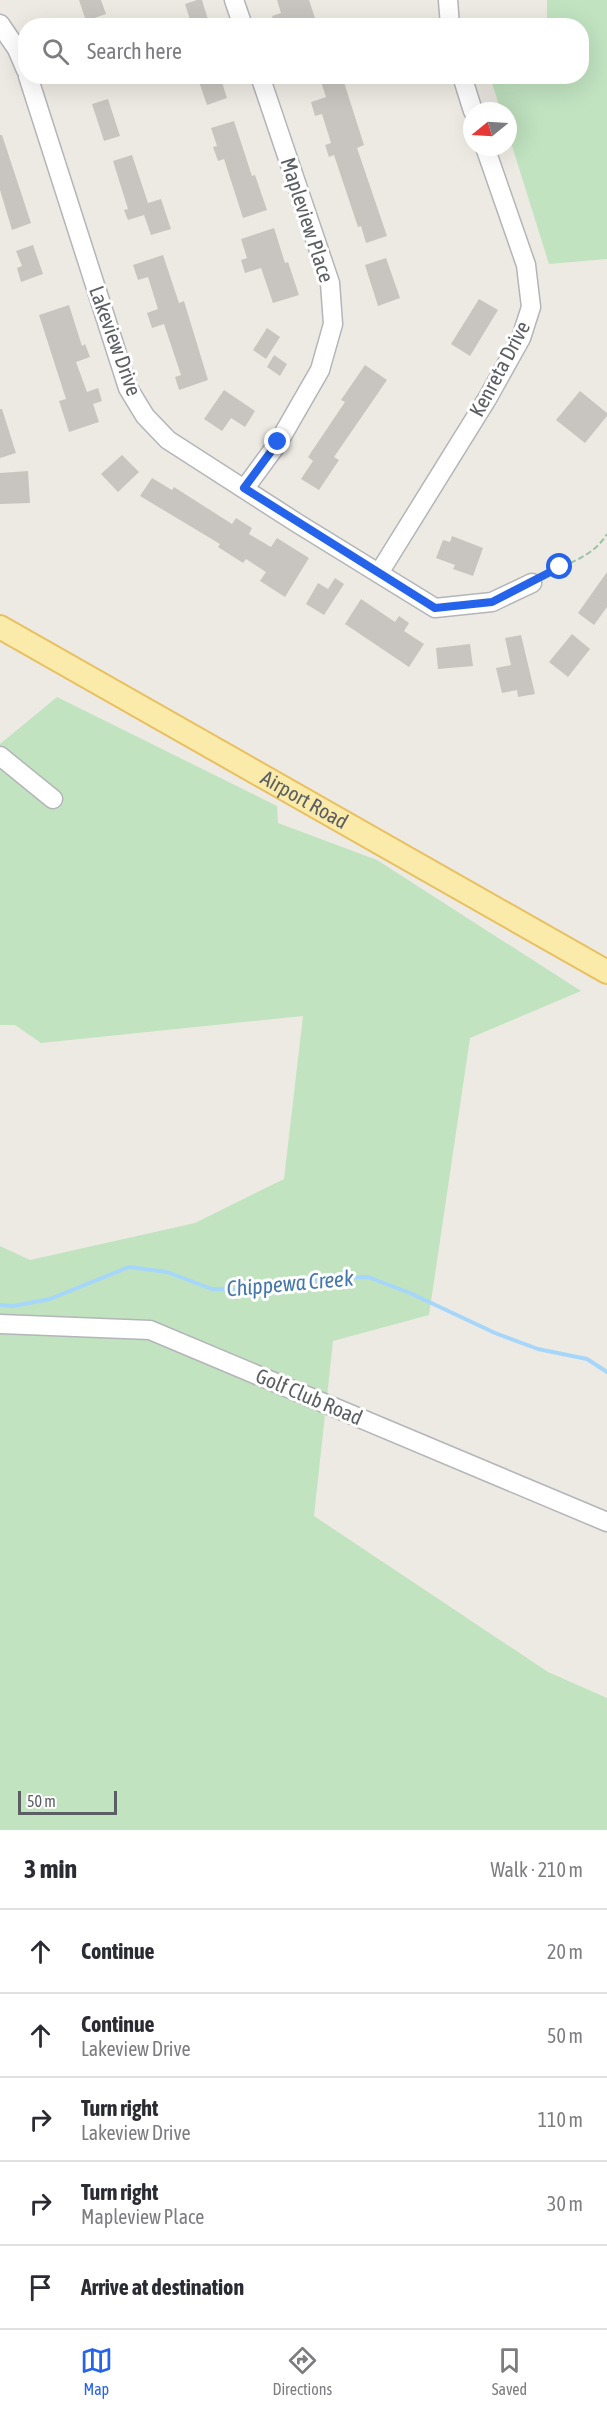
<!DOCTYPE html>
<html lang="en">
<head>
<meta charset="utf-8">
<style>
  :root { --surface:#fff; --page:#f7f7f7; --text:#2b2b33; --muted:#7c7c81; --line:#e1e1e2; --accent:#2563eb }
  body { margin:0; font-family:"Asap Condensed",sans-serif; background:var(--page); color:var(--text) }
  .compass { position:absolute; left:463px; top:102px; width:54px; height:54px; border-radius:50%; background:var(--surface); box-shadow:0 6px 24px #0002; rotate:252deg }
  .scale { position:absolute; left:18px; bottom:15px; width:99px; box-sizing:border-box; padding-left:6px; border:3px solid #5b5e62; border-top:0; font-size:16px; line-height:21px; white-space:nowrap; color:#5b5e62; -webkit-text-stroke:4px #fff; paint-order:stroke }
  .stop { position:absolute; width:18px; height:18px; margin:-14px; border:4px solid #2563eb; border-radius:50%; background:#fff }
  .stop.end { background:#2563eb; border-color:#fff; box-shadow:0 2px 6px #0008 }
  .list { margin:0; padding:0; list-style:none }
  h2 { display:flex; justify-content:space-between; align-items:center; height:78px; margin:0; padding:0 24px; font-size:26px }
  h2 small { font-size:20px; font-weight:400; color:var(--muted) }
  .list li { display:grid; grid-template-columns:39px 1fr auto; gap:18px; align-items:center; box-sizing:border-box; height:84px; padding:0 24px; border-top:2px solid var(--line) }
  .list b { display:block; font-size:22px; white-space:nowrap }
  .list p { margin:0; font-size:20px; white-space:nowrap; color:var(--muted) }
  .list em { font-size:20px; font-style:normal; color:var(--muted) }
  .icon { flex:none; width:33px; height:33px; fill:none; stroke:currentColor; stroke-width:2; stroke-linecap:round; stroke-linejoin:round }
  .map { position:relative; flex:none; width:607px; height:1830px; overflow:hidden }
  .search { position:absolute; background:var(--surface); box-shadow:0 6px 24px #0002; left:18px; right:18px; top:18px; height:66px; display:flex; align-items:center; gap:15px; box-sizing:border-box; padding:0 21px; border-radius:24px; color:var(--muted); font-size:22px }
  .sheet { height:498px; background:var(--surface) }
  nav { display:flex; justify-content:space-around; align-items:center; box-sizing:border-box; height:84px; border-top:2px solid var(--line); background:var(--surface); font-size:16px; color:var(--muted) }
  nav a { display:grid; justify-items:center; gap:3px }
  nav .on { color:var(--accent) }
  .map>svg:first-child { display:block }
  .green { fill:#c1e3c0 }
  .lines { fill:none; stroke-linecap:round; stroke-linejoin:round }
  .stream { stroke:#a6d7fa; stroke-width:4 }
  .building { fill:#c8c5c0 }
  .minor-casing { stroke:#b3b5b9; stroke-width:21 }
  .major-casing { stroke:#e9bf5f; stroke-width:26 }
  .path { stroke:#9ac3a4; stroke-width:2; stroke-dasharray:6 3; stroke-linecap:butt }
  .minor { stroke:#fff; stroke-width:18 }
  .major { stroke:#faebaa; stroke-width:22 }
  .route { stroke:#2563eb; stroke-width:8 }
  .labels { text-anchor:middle; stroke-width:6; stroke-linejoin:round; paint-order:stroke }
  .street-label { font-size:21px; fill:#5b5e62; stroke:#fff }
  .water-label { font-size:22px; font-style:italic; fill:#4478ab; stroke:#fff }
</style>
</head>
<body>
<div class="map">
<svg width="607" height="1830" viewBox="0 0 607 1830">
  <rect width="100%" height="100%" fill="#edeae3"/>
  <g class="green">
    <polygon points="547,0 607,0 607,259 549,264 508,133 508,111 501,111 490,77 582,76 582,26 547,25"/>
    <polygon points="57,697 277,806 278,823 377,860 581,991 470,1038 429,1315 333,1341 314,1516 548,1672 607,1698 607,1830 0,1830 0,1246 30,1260 195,1223 284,1179 303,1016 41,1043 15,1025 0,1025 0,744"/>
  </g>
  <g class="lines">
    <polyline class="stream" points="0,1305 13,1306 50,1299 129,1267 167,1272 212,1289 251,1290 330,1278 368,1277 410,1293 495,1333 538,1349 587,1359 607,1372"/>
  </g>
  <g class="building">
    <polygon points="79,0 101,0 106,14 86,21"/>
    <polygon points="197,0 202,0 210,26 192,26 185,4"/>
    <polygon points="277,0 309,0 316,21 301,26 276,26 272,16 281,13"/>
    <polygon points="197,76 220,76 227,98 207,105"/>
    <polygon points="319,76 342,76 364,145 357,148 387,236 366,243 361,226 358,227 334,155 329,157 325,145 331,143 322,114 315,116 311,102 326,97"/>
    <polygon points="108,99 120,136 104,141 92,104"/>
    <polygon points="234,121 252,176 255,175 267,210 243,218 224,159 218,161 213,147 217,146 211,128"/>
    <polygon points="0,135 2,135 31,223 12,230 0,190"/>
    <polygon points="132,155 148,203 161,199 171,229 151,235 144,215 128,220 124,210 128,209 113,161"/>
    <polygon points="274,228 285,263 288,262 299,295 273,303 261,268 245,273 241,260 247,258 241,239"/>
    <polygon points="33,245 43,274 21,282 17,268 22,266 16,251"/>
    <polygon points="163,255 179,303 184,301 208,380 179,390 175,377 181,375 164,324 152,328 147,313 158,309 148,277 138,280 133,265"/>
    <polygon points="386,258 400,298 378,306 365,265"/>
    <polygon points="479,299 498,310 470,356 451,344"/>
    <polygon points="69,305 82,346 85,344 90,357 76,362 87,392 98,388 102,401 93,404 99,422 69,432 59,401 66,399 39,315"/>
    <polygon points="267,328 280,337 266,359 253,350"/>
    <polygon points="274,355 287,364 280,376 267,367"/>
    <polygon points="365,365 387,380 334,457 339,460 319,490 301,479 313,461 308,457 345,402 341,400"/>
    <polygon points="224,390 255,411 245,427 231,418 222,431 204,419"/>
    <polygon points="580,391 607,413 607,416 585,443 556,420"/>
    <polygon points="0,409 2,409 16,453 0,458"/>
    <polygon points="122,455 139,472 118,492 101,474"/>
    <polygon points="28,471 30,503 0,504 0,473"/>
    <polygon points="152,478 172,490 174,487 232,524 236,518 252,528 249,534 271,547 277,538 309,558 285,597 260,581 266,572 246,559 243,563 218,547 220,544 140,496"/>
    <polygon points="452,536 483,548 473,576 453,569 455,565 436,558 443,540 450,542"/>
    <polygon points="607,572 607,607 594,625 578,613"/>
    <polygon points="335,578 344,584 324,615 306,604 318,583 328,589"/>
    <polygon points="361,599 395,622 399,616 409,623 404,631 424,644 409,667 345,624"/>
    <polygon points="572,634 590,649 568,677 549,662"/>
    <polygon points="521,635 535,694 518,697 517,690 502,693 496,668 511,665 505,638"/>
    <polygon points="470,644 473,666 438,669 436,648"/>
  </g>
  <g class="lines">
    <defs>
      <g id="minor">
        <polyline points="234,0 243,26"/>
        <polyline points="448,0 450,26"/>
        <polyline points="0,24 17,49 26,70"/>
        <polyline points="28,76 128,388 145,416 168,440 297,523 435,608 492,602 532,583"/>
        <polyline points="462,76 473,111"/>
        <polyline points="245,488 278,443 320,370 333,324 330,283 260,76"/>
        <polyline points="379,573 487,399 521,338 531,307 526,265 485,147"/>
        <polyline points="0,756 53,799"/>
        <polyline points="0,1324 150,1330 607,1522"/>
      </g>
      <g id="major">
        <path id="s1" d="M 0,627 L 607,972"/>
      </g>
    </defs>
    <use href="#minor" class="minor-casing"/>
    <use href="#major" class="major-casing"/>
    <path class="path" d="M 546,575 C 569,562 593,557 607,534"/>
    <use href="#minor" class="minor"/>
    <use href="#major" class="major"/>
  </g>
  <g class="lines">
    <polyline class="route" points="278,442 244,488 435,608 492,602 560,567"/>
  </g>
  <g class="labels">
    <g class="street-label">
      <text transform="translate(307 220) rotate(72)" y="7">Mapleview Place</text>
      <text transform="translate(115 341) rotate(70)" y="7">Lakeview Drive</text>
      <text transform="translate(500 369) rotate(-62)" y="7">Kenreta Drive</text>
      <text dy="7" stroke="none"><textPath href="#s1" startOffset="350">Airport Road</textPath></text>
      <text transform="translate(309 1397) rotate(23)" y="7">Golf Club Road</text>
    </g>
    <g class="water-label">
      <text transform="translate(290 1283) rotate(-5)" y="8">Chippewa Creek</text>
    </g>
  </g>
</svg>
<svg class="compass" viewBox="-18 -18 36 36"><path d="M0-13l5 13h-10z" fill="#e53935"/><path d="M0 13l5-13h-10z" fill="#7c7c81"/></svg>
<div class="scale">50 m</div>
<div class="stop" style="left:560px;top:567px"></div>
<div class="stop end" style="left:278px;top:442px"></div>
<div class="search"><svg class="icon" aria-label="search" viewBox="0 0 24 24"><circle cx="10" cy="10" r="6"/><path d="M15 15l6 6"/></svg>Search here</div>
</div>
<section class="sheet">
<h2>3 min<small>Walk · 210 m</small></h2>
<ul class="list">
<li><svg class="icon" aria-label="ahead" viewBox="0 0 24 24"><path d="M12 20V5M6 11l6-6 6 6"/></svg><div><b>Continue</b></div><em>20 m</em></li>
<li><svg class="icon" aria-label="ahead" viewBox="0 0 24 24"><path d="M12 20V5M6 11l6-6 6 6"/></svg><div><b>Continue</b><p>Lakeview Drive</p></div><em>50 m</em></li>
<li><svg class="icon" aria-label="right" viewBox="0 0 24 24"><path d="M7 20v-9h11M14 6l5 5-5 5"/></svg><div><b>Turn right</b><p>Lakeview Drive</p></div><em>110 m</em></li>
<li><svg class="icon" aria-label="right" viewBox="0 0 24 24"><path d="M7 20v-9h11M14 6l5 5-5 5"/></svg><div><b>Turn right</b><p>Mapleview Place</p></div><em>30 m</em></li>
<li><svg class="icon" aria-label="arrive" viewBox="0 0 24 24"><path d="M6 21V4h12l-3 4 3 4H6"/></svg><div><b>Arrive at destination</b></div></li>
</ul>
</section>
<nav>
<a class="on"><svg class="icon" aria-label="map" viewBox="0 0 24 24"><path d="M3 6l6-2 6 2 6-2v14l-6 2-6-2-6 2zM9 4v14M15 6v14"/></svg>Map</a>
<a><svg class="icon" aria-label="directions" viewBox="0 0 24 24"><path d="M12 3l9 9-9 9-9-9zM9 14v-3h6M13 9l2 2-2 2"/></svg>Directions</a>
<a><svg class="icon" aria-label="saved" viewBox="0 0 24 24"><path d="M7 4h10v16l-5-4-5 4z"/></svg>Saved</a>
</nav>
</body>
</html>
